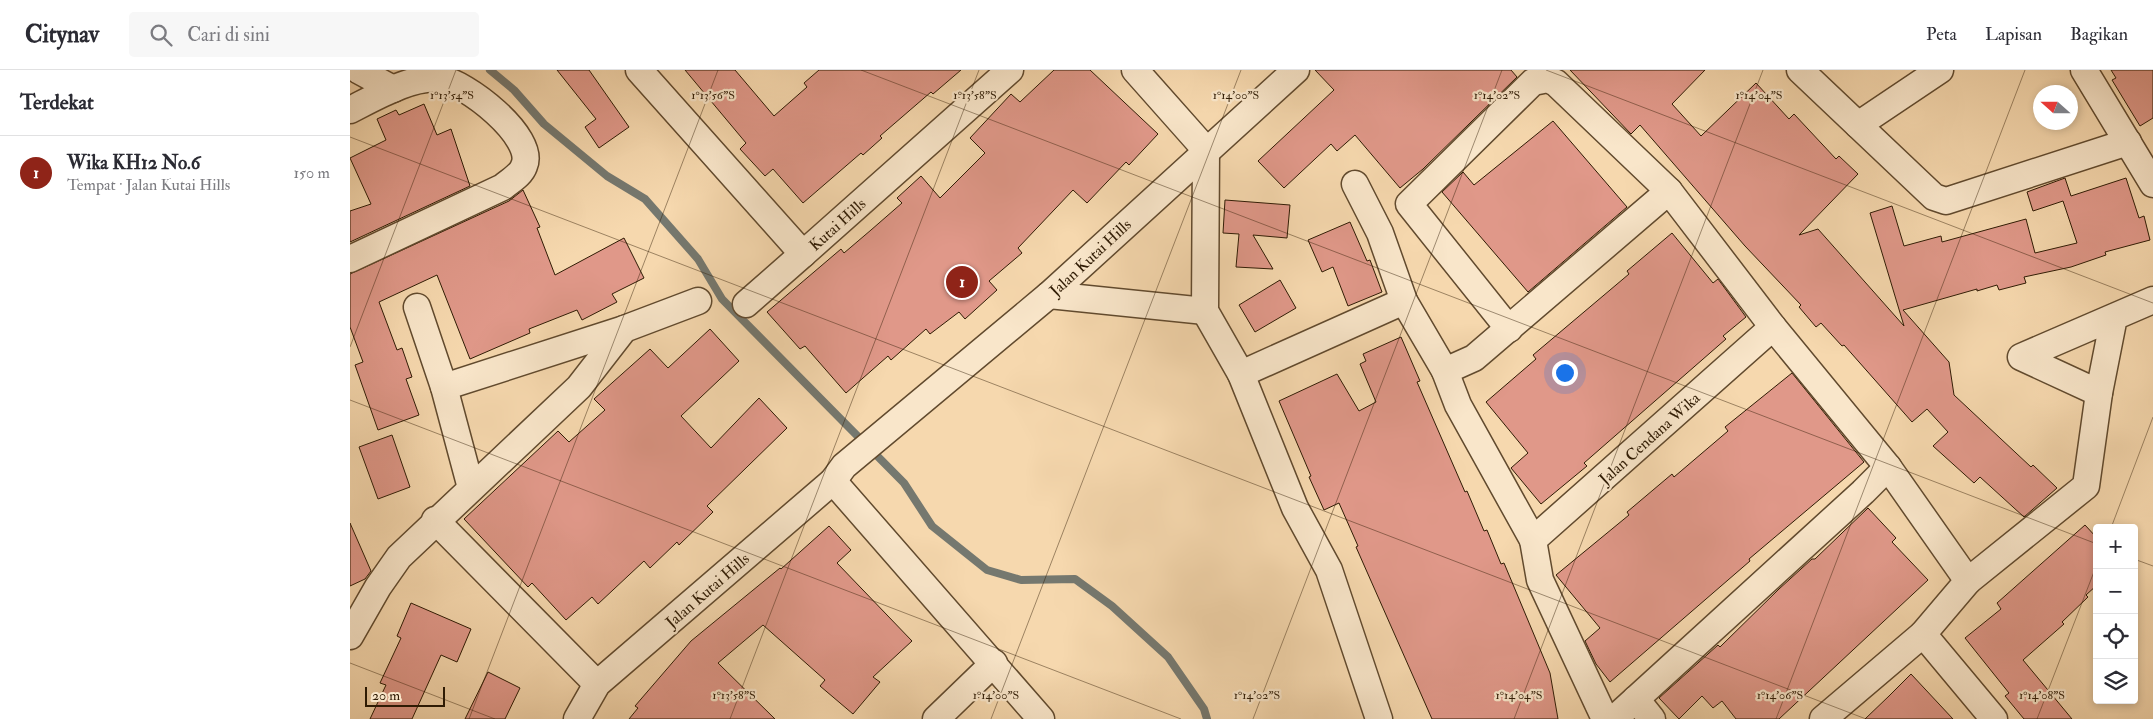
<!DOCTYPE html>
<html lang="id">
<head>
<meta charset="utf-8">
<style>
  :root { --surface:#fff; --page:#f7f7f7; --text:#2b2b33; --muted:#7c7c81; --line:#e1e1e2; --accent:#8f2418 }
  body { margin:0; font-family:"IM FELL Double Pica",serif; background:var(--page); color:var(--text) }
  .controls { position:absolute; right:15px; bottom:15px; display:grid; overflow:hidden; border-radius:5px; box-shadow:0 2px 8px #0003 }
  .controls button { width:45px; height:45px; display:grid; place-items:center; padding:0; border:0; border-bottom:1px solid var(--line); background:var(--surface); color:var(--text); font:25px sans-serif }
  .compass { position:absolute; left:1683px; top:15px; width:45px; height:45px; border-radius:50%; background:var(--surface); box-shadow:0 2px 8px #0003; rotate:291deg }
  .scale { position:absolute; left:15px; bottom:12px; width:80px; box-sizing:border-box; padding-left:5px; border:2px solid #2f1b04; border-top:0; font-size:14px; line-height:18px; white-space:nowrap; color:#2f1b04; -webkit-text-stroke:4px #f9e6ca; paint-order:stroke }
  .you { position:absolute; left:1214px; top:302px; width:18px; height:18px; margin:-12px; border:4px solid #fff; border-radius:50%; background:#1a73e8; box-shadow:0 0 0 8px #1a73e833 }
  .badge { display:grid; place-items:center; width:32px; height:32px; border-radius:50%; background:var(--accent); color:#fff; font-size:16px; font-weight:700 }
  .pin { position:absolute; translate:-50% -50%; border:2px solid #fff; box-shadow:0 1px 5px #0006 }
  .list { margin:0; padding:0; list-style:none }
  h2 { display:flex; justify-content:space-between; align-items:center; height:65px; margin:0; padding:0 20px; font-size:21px }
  h2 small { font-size:16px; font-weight:400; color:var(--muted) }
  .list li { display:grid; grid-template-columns:32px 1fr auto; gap:15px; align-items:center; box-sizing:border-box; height:75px; padding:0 20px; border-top:1px solid var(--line) }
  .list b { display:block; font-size:19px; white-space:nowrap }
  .list p { margin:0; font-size:16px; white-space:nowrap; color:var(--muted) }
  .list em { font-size:16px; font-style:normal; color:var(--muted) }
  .icon { flex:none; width:28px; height:28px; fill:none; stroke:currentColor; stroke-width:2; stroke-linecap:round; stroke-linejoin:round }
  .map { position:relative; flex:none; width:1803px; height:649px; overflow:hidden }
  header { display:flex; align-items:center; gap:30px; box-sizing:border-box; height:70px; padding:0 25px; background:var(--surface); border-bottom:1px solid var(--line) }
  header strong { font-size:24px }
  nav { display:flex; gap:28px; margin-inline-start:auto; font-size:18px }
  .search { width:350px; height:45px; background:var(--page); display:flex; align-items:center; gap:12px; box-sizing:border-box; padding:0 18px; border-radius:5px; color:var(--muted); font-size:19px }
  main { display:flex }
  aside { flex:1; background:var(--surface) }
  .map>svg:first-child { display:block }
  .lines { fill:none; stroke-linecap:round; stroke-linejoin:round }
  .stream { stroke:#75786f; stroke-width:8 }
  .building { fill:#e09889; stroke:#2f1b04 }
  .minor-casing { stroke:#614a2e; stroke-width:29 }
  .minor { stroke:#f9e6ca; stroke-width:26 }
  .ticks { fill:none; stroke:#2f1b04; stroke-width:1; stroke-opacity:0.45 }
  .labels { text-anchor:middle; stroke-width:4.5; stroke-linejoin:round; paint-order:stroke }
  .street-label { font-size:16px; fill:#2f1b04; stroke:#f9e6ca }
  .ticks-label { font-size:12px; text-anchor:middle; fill:#2f1b04; stroke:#f9e6ca; stroke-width:4.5; stroke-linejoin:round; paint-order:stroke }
</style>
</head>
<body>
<header>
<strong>Citynav</strong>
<div class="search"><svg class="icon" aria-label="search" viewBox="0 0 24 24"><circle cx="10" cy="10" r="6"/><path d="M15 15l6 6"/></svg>Cari di sini</div>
<nav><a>Peta</a><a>Lapisan</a><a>Bagikan</a></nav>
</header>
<main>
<aside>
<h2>Terdekat<small></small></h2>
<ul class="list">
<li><span class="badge">1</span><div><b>Wika KH12 No.6</b><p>Tempat · Jalan Kutai Hills</p></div><em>150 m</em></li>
</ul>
</aside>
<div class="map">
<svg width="1803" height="649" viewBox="0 0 1803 649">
  <rect width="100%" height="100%" fill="#f6d8ae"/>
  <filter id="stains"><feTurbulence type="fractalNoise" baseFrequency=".004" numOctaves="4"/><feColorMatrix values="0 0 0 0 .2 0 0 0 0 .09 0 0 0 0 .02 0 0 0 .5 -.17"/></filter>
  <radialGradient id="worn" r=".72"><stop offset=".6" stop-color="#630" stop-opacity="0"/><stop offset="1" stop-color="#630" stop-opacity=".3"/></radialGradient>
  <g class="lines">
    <polyline class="stream" points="140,0 164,20 194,54 257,106 295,129 348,189 372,229 554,413 582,456 637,500 671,510 725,509 762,536 818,587 854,639 857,649"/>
  </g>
  <g class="building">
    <polygon points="207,0 239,0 279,57 249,78 235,57 246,49"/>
    <polygon points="335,0 385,0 424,46 457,17 454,13 469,0 611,0 583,24 581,22 530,66 532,68 513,85 511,83 453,133 423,99 415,106 390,79 396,73"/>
    <polygon points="704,0 740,0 808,64 779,95 776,92 737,133 723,120 668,178 672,183 639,211 647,220 615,249 609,242 580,264 576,259 541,290 538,286 496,323 455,276 450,279 417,242 491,179 494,183 521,160 552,133 547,128 571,106 590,128 635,83 620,68 661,24 670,32"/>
    <polygon points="965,0 1161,0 1167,7 1073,99 1050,118 1005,65 987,81 981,74 934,118 908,91 984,20"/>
    <polygon points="1220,0 1355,0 1322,34 1351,66 1406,13 1439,49 1444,44 1486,89 1489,86 1508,104 1449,165 1468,159 1554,256 1520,143 1542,136 1554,176 1591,166 1592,172 1676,149 1685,183 1727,173 1713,131 1683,141 1677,122 1715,108 1721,126 1776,108 1789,148 1794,146 1800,170 1755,182 1756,185 1721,197 1674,207 1676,213 1649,220 1647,215 1627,221 1627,219 1553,240 1599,292 1604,325 1681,397 1683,395 1707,418 1674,447 1630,407 1624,413 1583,376 1598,362 1577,339 1562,352 1494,275 1492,276 1471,253 1466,257 1449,237 1451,235 1395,176 1290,55 1281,64"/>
    <polygon points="1761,0 1803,0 1803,48 1790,56 1762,10 1766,8"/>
    <polygon points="74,34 87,65 101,59 120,116 0,172 0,141 21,134 0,88 36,70 27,49 46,40 49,45"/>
    <polygon points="1203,51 1277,137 1178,222 1092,122 1113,102 1124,115"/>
    <polygon points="173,120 190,157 187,158 205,205 274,168 294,208 262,224 267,232 232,250 227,240 179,259 180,263 120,289 87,205 29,232 47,280 52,278 62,307 56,309 69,345 28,360 5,295 13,292 0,257 0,204 159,131"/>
    <polygon points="875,130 940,135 937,168 903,165 923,199 886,197 889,164 873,163"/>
    <polygon points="1000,152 1017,191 1020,190 1032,222 998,236 983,197 972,202 958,170"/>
    <polygon points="1322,163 1363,213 1368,209 1396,247 1373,266 1376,269 1234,393 1237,396 1191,434 1161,398 1178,383 1136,332 1186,289 1183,285 1279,204 1277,201"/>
    <polygon points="930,210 946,238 905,262 889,235"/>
    <polygon points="360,259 389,291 331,346 361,378 409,328 437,358 357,436 363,442 329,475 327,472 300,498 294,491 248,534 242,527 216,550 182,513 178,517 114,449 208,361 219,372 255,340 244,329 300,279 318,298"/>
    <polygon points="1051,267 1070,311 1067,312 1115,422 1117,421 1134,461 1137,460 1151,494 1154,493 1200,603 1208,649 1082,649 1006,477 1008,476 989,433 974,440 959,407 961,406 929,331 987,304 1009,341 1026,332 1010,294 1016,291 1013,284"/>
    <polygon points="1442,303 1514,392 1399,489 1400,491 1260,612 1246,594 1235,571 1250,558 1206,505 1279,445 1277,442 1322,404 1324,407 1378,361 1375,357"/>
    <polygon points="42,365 60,417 28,429 9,377"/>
    <polygon points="1518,438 1546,468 1542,472 1578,510 1429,649 1386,649 1372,631 1363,638 1352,626 1329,649 1309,628 1368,575 1370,577 1429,519 1462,489 1465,489"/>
    <polygon points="0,453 21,501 15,509 0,516"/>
    <polygon points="1735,455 1747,468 1747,515 1736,525 1738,527 1712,552 1714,554 1673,590 1722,649 1674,649 1655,626 1659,623 1615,568 1651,539 1647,533"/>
    <polygon points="479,456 501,480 487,493 562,571 523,607 530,612 503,644 470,616 475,610 413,555 368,593 425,649 279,649 288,638 285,636 341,571 430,498 431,499"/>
    <polygon points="61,533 121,559 107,592 91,585 62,649 20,649 36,615 30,613 51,568 47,566"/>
    <polygon points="138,602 170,618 155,649 115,649"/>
    <polygon points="1561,604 1603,649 1515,649 1539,626"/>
  </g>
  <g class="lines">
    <defs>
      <g id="minor">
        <polyline points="8,0 43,19"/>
        <polyline points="289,0 453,184 660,0"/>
        <polyline points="785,0 856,80 855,241 891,304 945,438 979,500 1029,649"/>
        <polyline points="1450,0 1584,127 1596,131 1778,72"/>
        <polyline points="1734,0 1803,114"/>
        <path d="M 0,40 C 24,28 63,5 90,9 C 114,11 187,67 174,96 C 171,105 160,111 153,117 L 0,189"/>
        <polyline points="1508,55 1590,0"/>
        <polyline points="1005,114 1030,163 1054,231 1095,301"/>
        <polyline points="699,225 855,241"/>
        <polyline points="396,234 453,184"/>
        <polyline points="67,237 94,317 121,418"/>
        <polyline points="1764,247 1749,323 1671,287 1803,230"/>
        <polyline points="1159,259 1059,134 1183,12 1198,9 1206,13 1319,121"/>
        <polyline points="891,304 1054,231"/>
        <polyline points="94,317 274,259"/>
        <polyline points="483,411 691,649"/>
        <polyline points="85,450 247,614"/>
        <polyline points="1183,470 1108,335 1095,301 1124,288 1319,121 1423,257"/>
        <polyline points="1618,511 1736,416 1749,323"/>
        <polyline points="0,566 28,517 49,487 229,317 274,259 348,231"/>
        <polyline points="1286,629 1302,649"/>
        <polyline points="227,649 247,614 483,411 494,396 699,225 946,0"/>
        <polyline points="586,649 644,593"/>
        <polyline points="1255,649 1190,510 1183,470 1423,257 1538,397"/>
        <polyline points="1264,649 1513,422 1538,397 1618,511 1573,564"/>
        <polyline points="1473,649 1573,564 1644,649"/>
      </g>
    </defs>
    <use href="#minor" class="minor-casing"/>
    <use href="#minor" class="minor"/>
  </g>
  <path class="ticks" d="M 511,0 L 1747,474M 1196,0 L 1803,233M 0,67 L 1516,649M 0,277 L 106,0M 0,330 L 831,649M 1761,458 L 1803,347M 1784,489 L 1803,496M 0,593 L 145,649M 119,649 L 368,0M 380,649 L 629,0M 641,649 L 891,0M 903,649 L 1152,0M 1164,649 L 1413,0M 1426,649 L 1675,0M 1687,649 L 1747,494"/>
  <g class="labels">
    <g class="street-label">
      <text transform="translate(487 154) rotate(-42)" y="6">Kutai Hills</text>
      <text transform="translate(740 187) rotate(-43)" y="6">Jalan Kutai Hills</text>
      <text transform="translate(1299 368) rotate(-42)" y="6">Jalan Cendana Wika</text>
      <text transform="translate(357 520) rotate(-41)" y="6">Jalan Kutai Hills</text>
    </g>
  </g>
  <g class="ticks-label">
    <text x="1147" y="29">1°14'02"S</text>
    <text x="102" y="29">1°13'54"S</text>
    <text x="363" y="29">1°13'56"S</text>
    <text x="625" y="29">1°13'58"S</text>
    <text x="886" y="29">1°14'00"S</text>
    <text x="1409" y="29">1°14'04"S</text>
    <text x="384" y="629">1°13'58"S</text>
    <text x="646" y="629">1°14'00"S</text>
    <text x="907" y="629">1°14'02"S</text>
    <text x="1169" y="629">1°14'04"S</text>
    <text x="1430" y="629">1°14'06"S</text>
    <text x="1692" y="629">1°14'08"S</text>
  </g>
  <rect width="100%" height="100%" filter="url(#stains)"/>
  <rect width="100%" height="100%" fill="url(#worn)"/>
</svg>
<div class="controls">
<button>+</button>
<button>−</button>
<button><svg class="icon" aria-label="locate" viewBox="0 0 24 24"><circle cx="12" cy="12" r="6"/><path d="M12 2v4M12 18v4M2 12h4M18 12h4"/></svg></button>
<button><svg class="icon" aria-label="layers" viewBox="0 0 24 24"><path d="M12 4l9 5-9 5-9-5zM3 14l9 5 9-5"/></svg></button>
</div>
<svg class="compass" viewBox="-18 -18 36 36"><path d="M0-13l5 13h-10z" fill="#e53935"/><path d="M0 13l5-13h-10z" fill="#7c7c81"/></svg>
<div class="scale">20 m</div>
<div class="you"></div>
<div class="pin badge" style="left:612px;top:212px">1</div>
</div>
</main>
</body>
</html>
